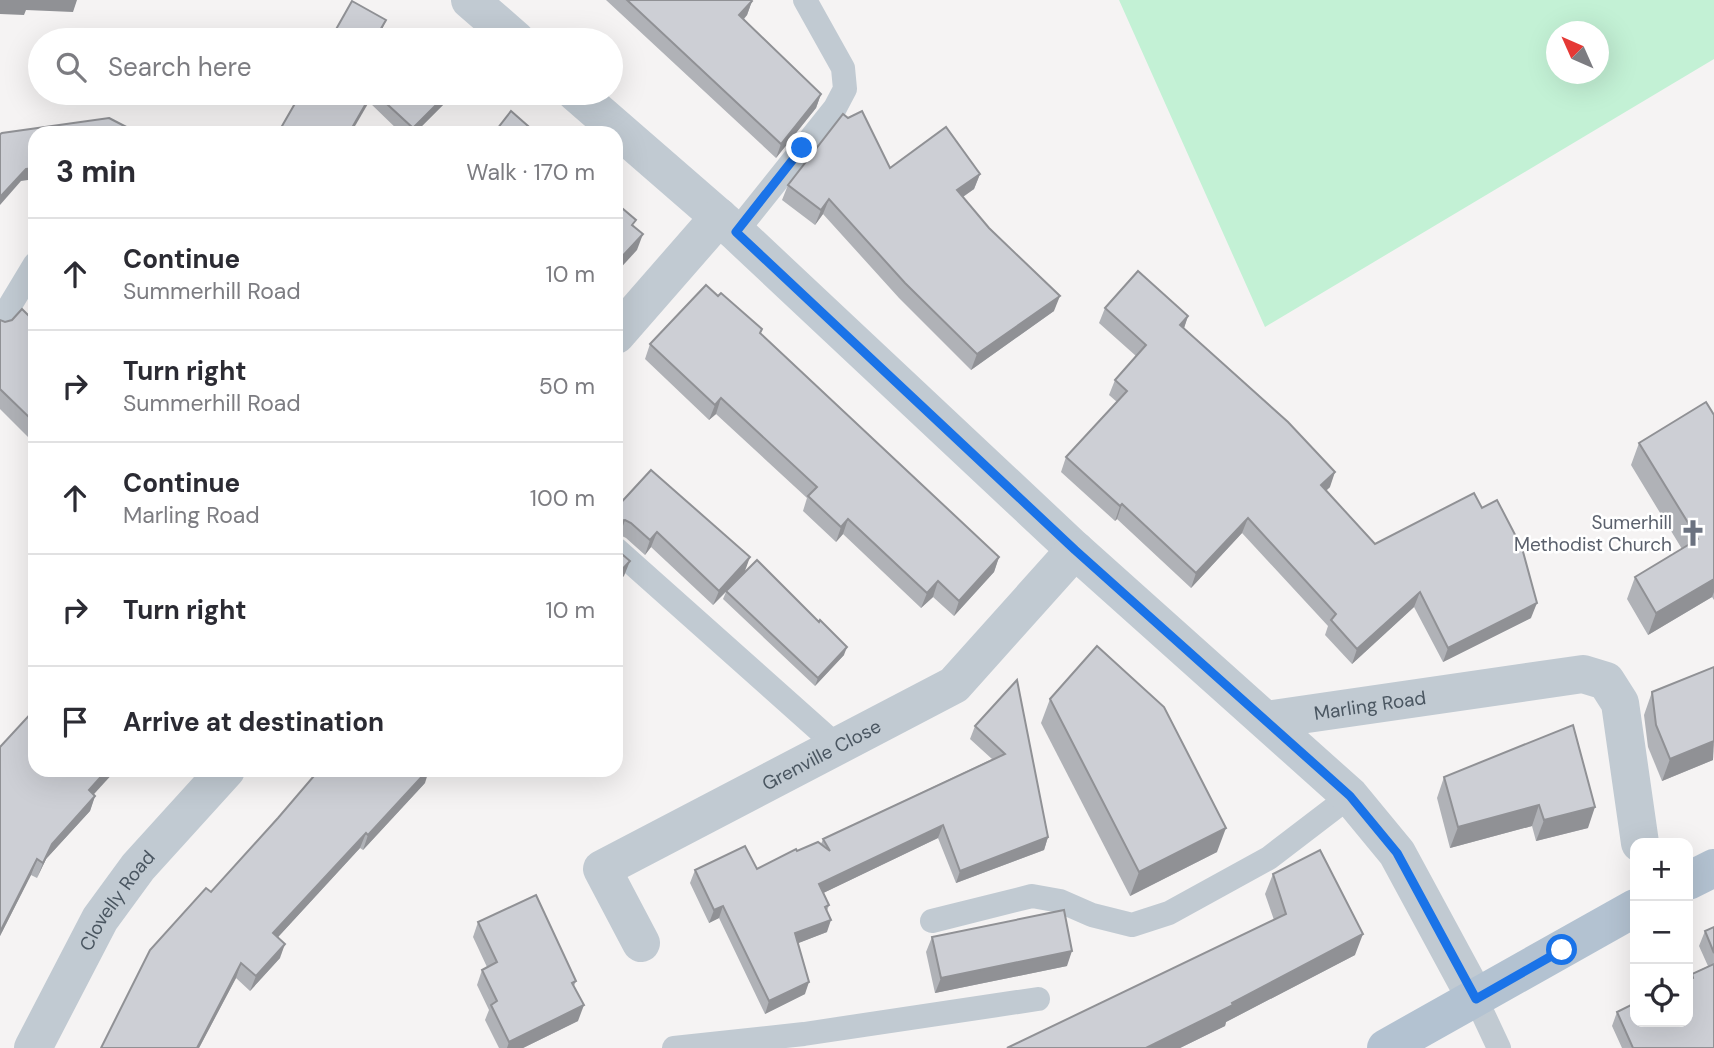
<!DOCTYPE html>
<html lang="en">
<head>
<meta charset="utf-8">
<style>
  :root { --surface:#fff; --page:#f2f2f3; --text:#2b2b33; --muted:#7c7c81; --line:#e1e1e2 }
  body { margin:0; font-family:"DM Sans",sans-serif; background:var(--page); color:var(--text) }
  .controls { position:absolute; right:21px; bottom:21px; display:grid; overflow:hidden; border-radius:14px; box-shadow:0 7px 28px #0002 }
  .controls button { width:63px; height:63px; display:grid; place-items:center; padding:0; border:0; border-bottom:2px solid var(--line); background:var(--surface); color:var(--text); font:35px sans-serif }
  .compass { position:absolute; left:1546px; top:21px; width:63px; height:63px; border-radius:50%; background:var(--surface); box-shadow:0 7px 28px #0002; rotate:315deg }
  .stop { position:absolute; width:21px; height:21px; margin:-16px; border:5px solid #1a73e8; border-radius:50%; background:#fff }
  .stop.end { background:#1a73e8; border-color:#fff; box-shadow:0 2px 7px #0008 }
  .list { margin:0; padding:0; list-style:none }
  h2 { display:flex; justify-content:space-between; align-items:center; height:91px; margin:0; padding:0 28px; font-size:30px }
  h2 small { font-size:23px; font-weight:400; color:var(--muted) }
  .list li { display:grid; grid-template-columns:46px 1fr auto; gap:21px; align-items:center; box-sizing:border-box; height:112px; padding:0 28px; border-top:2px solid var(--line) }
  .list b { display:block; font-size:26px; white-space:nowrap }
  .list p { margin:0; font-size:23px; white-space:nowrap; color:var(--muted) }
  .list em { font-size:23px; font-style:normal; color:var(--muted) }
  .icon { flex:none; width:38px; height:38px; fill:none; stroke:currentColor; stroke-width:2; stroke-linecap:round; stroke-linejoin:round }
  .map { position:relative; flex:none; width:1714px; height:1048px; overflow:hidden }
  .search { position:absolute; background:var(--surface); box-shadow:0 7px 28px #0002; left:28px; top:28px; width:595px; height:77px; display:flex; align-items:center; gap:18px; box-sizing:border-box; padding:0 24px; border-radius:38px; color:var(--muted); font-size:26px }
  .panel { position:absolute; background:var(--surface); box-shadow:0 7px 28px #0002; left:28px; top:126px; width:595px; height:651px; border-radius:21px }
  .map>svg:first-child { display:block }
  .green { fill:#c3f1d5; fill-rule:evenodd }
  .lines { fill:none; stroke-linecap:round; stroke-linejoin:round }
  .lane { stroke:#c1cad2; stroke-width:24 }
  .street { stroke:#c1cad2; stroke-width:38 }
  .primary { stroke:#b3c2d1; stroke-width:38 }
  .wall { fill:#b0b2b7 }
  .shaded-wall { fill:#909195 }
  .building { fill:#cdcfd5; stroke:#909195; stroke-width:2 }
  .route { stroke:#1a73e8; stroke-width:9 }
  .labels { text-anchor:middle; stroke-width:5; stroke-linejoin:round; paint-order:stroke }
  .worship-label { font-size:19px; fill:#5b616d; stroke:#fff; text-anchor:end }
  .street-label { font-size:19px; fill:#4a5661; stroke:#fff }
</style>
</head>
<body>
<div class="map">
<svg width="1714" height="1048" viewBox="0 0 1714 1048">
  <rect width="100%" height="100%" fill="#f5f3f3"/>
  <path class="green" d="M 1119,0 L 1714,0 L 1714,59 L 1265,327 ZM 1556,32 L 1598,32 L 1598,74 L 1556,74 Z"/>
  <g class="lines">
    <g class="lane">
      <polyline points="736,232 835,108 845,89 843,68 805,0"/>
      <polyline points="0,322 35,264"/>
      <polyline points="616,549 837,746"/>
      <polyline points="932,921 1032,896 1060,901 1092,915 1132,925 1169,913 1269,858 1350,796"/>
      <polyline points="1476,999 1499,1048"/>
      <polyline points="674,1048 804,1034 1038,999"/>
    </g>
    <g class="street">
      <polyline points="470,0 516,40"/>
      <polyline points="576,93 736,232 1075,550 1350,796 1397,853 1476,999"/>
      <polyline points="616,335 719,217"/>
      <path id="s1" d="M 1266,720 L 1583,674 L 1606,681 L 1620,703 L 1640,843"/>
      <path id="s2" d="M 641,943 L 602,869 L 954,685 L 1075,550"/>
      <path id="s3" d="M 33,1048 L 100,919 L 138,867 L 226,770"/>
    </g>
    <g class="primary">
      <polyline points="1688,881 1714,868"/>
      <polyline points="1386,1048 1635,908"/>
    </g>
  </g>
  <g class="wall">
    <polygon points="606,0 751,0 752,1 747,15 744,19 821,94 816,108 776,158"/>
    <polygon points="301,93 455,93 415,133 401,133 369,102"/>
    <polygon points="890,168 980,174 974,189 963,197 1054,311 971,370 899,298 823,214 815,225 782,200 788,185"/>
    <polygon points="718,296 762,329 760,334 999,557 994,572 954,616 933,597 921,608 843,534 836,542 803,511 807,498 716,414 709,420 645,359 650,344"/>
    <polygon points="1105,308 1188,316 1184,328 1330,487 1326,491 1375,544 1531,618 1443,662 1414,607 1352,664 1325,635 1328,626 1242,533 1191,588 1117,519 1115,521 1061,472 1066,457 1117,402 1109,395 1115,380 1136,356 1099,323"/>
    <polygon points="0,320 5,322 35,322 35,444 0,409"/>
    <polygon points="1714,415 1714,600 1712,597 1648,635 1627,599 1635,577 1682,549 1631,465 1639,443"/>
    <polygon points="616,508 745,571 734,583 844,655 815,686 723,599 726,592 713,605 651,547 645,555 626,538 620,535"/>
    <polygon points="1714,667 1713,760 1662,781 1648,747 1644,715 1652,692"/>
    <polygon points="1017,680 1048,837 1044,850 956,883 938,838 823,893 829,905 827,911 827,932 798,943 805,994 765,1014 719,918 709,923 690,883 695,870 757,869 797,851 821,844 823,839 992,759 970,739 975,726"/>
    <polygon points="1050,699 1217,852 1130,896 1041,723"/>
    <polygon points="1573,725 1588,828 1536,841 1532,826 1450,848 1437,798 1444,777"/>
    <polygon points="0,747 95,796 90,811 46,859 37,878 31,875 0,936"/>
    <polygon points="425,783 363,850 360,848 278,937 280,958 250,991 236,978 199,1048 101,1048 211,892"/>
    <polygon points="1273,874 1355,955 1226,1022 1225,1026 1180,1048 1007,1048 1274,920 1265,894"/>
    <polygon points="478,922 576,981 574,986 578,1021 523,1048 499,1048 485,1020 489,1010 477,985 482,970 487,967 473,937"/>
    <polygon points="1714,927 1714,1048 1622,1048 1612,1026 1617,1012 1690,979 1692,974 1708,966 1699,946 1705,931"/>
    <polygon points="932,937 1067,966 935,993 926,952"/>
  </g>
  <g class="shaded-wall">
    <polygon points="0,0 77,0 73,12 26,10 24,15 0,14"/>
    <polygon points="752,1 747,15 734,30 739,15"/>
    <polygon points="386,20 381,32 377,40 375,40"/>
    <polygon points="372,93 369,102 351,133 349,133"/>
    <polygon points="448,93 455,93 415,133 411,133 413,128"/>
    <polygon points="821,94 816,108 776,158 781,144"/>
    <polygon points="35,168 35,179 21,181 0,205 0,197 26,169"/>
    <polygon points="980,174 974,189 951,205 957,190"/>
    <polygon points="829,199 823,214 815,225 821,210"/>
    <polygon points="643,234 637,250 616,273 616,263"/>
    <polygon points="1060,296 1054,311 971,370 977,354"/>
    <polygon points="1188,316 1183,331 1180,325"/>
    <polygon points="721,398 716,414 709,420 715,405"/>
    <polygon points="1335,472 1330,487 1315,500 1321,485"/>
    <polygon points="1122,504 1117,519 1115,521 1120,506"/>
    <polygon points="1248,518 1242,533 1191,588 1196,573"/>
    <polygon points="848,519 843,534 836,542 841,527"/>
    <polygon points="617,520 625,520 620,535 616,535 616,521"/>
    <polygon points="657,532 651,547 645,555 650,540"/>
    <polygon points="750,557 745,571 713,605 719,591"/>
    <polygon points="999,557 994,572 954,616 959,601"/>
    <polygon points="630,561 624,576 616,585 616,576"/>
    <polygon points="1714,579 1714,592 1712,597 1648,635 1656,613"/>
    <polygon points="938,581 933,597 921,608 927,593"/>
    <polygon points="1420,592 1414,607 1352,664 1357,649"/>
    <polygon points="1537,603 1531,618 1443,662 1448,648"/>
    <polygon points="847,647 844,655 815,686 818,678"/>
    <polygon points="1714,741 1713,760 1662,781 1670,759"/>
    <polygon points="107,770 116,770 84,805 89,790"/>
    <polygon points="428,770 429,770 425,783 363,850 368,835"/>
    <polygon points="95,796 90,811 46,859 37,878 43,863 52,844"/>
    <polygon points="1539,805 1532,826 1450,848 1458,827"/>
    <polygon points="1595,807 1588,828 1536,841 1544,820"/>
    <polygon points="943,825 938,838 815,897 819,884"/>
    <polygon points="1226,828 1217,852 1130,896 1139,872"/>
    <polygon points="366,833 360,848 268,948 273,933"/>
    <polygon points="1048,837 1044,850 956,883 960,871"/>
    <polygon points="37,859 31,875 0,936 0,932"/>
    <polygon points="723,906 719,918 709,923 714,910"/>
    <polygon points="831,920 827,932 791,946 795,933"/>
    <polygon points="1363,934 1355,955 1226,1022 1225,1026 1180,1048 1146,1048"/>
    <polygon points="285,944 280,958 250,991 256,976"/>
    <polygon points="1072,951 1067,966 935,993 941,978"/>
    <polygon points="241,963 236,978 199,1048 197,1048"/>
    <polygon points="809,982 805,994 765,1014 769,1001"/>
    <polygon points="584,1005 578,1021 523,1048 507,1048 509,1042"/>
  </g>
  <g class="building">
    <polygon points="627,0 751,0 752,1 739,15 821,94 781,144"/>
    <polygon points="352,1 386,20 376,37 382,40 330,40"/>
    <polygon points="301,93 372,93 349,133 278,133"/>
    <polygon points="375,93 448,93 413,128"/>
    <polygon points="511,111 536,133 494,133"/>
    <polygon points="862,111 890,168 946,127 980,174 957,190 989,228 1060,296 977,354 905,283 829,199 821,210 788,185 843,114 848,118"/>
    <polygon points="109,118 138,133 35,133 35,168 26,169 0,197 0,134 2,133"/>
    <polygon points="616,203 636,220 632,225 643,234 616,263"/>
    <polygon points="1138,271 1188,316 1180,325 1288,422 1335,472 1321,485 1375,544 1474,493 1482,508 1497,500 1522,548 1537,603 1448,648 1420,592 1357,649 1331,620 1336,614 1248,518 1196,573 1122,504 1120,506 1066,457 1127,391 1115,380 1146,345 1105,308"/>
    <polygon points="706,285 718,296 721,293 762,329 760,333 999,557 959,601 938,581 927,593 848,519 841,527 808,496 817,487 721,398 715,405 650,344"/>
    <polygon points="22,309 35,322 35,423 0,389 0,320 5,322 12,320"/>
    <polygon points="1706,402 1714,415 1714,579 1656,613 1635,577 1698,539 1639,443"/>
    <polygon points="651,470 750,557 719,591 657,532 650,540 631,523 625,520 616,521 616,508"/>
    <polygon points="616,549 630,561 616,576"/>
    <polygon points="757,560 819,622 820,620 847,647 818,678 726,591"/>
    <polygon points="1097,646 1164,707 1226,828 1139,872 1050,699"/>
    <polygon points="1714,667 1714,741 1670,759 1656,725 1652,692"/>
    <polygon points="1017,680 1048,837 960,871 943,825 819,884 829,905 825,907 831,920 795,933 809,982 769,1001 723,906 714,910 695,870 745,846 757,869 796,849 797,851 818,842 830,851 823,839 1005,754 975,726"/>
    <polygon points="35,709 35,770 107,770 89,790 95,796 52,844 43,863 37,859 0,932 0,747"/>
    <polygon points="1573,725 1595,807 1544,820 1539,805 1458,827 1444,777"/>
    <polygon points="319,770 428,770 368,835 366,833 273,933 285,944 256,976 241,963 197,1048 101,1048 150,950 206,888 211,892 278,818"/>
    <polygon points="1320,850 1363,934 1232,1003 1233,1005 1146,1048 1007,1048 1286,914 1273,874"/>
    <polygon points="536,895 576,981 572,983 584,1005 509,1042 491,1005 497,1001 482,970 497,962 478,922"/>
    <polygon points="1064,910 1072,951 941,978 932,937"/>
    <polygon points="1714,927 1714,953 1705,931"/>
    <polygon points="1714,964 1714,1048 1633,1048 1617,1012 1635,1003 1635,1022 1688,1022 1688,980 1693,978 1692,974"/>
  </g>
  <g class="lines">
    <polyline class="route" points="802,148 736,232 1075,550 1350,796 1397,853 1476,999 1562,950"/>
  </g>
  <defs>
    <symbol id="church-bare" viewBox="-9 -9 18 18"><path d="M-1.2-6h2.4v3.5h3.3v2.4h-3.3V6h-2.4V-.1h-3.3v-2.4h3.3Z" fill="#6b7280" stroke="#fff" stroke-width="2.5" paint-order="stroke"/></symbol>
  </defs>
  <g fill-rule="evenodd">
    <use href="#church-bare" x="1674" y="514" width="38" height="38"/>
  </g>
  <g class="labels">
    <g class="worship-label">
      <text x="1672" y="529">Sumerhill<tspan x="1672" dy="22">Methodist Church</tspan></text>
    </g>
    <g class="street-label">
      <text dy="7" stroke="none"><textPath href="#s1" startOffset="105">Marling Road</textPath></text>
      <text dy="7" stroke="none"><textPath href="#s2" startOffset="331">Grenville Close</textPath></text>
      <text dy="7" stroke="none"><textPath href="#s3" startOffset="170">Clovelly Road</textPath></text>
    </g>
  </g>
</svg>
<div class="controls">
<button>+</button>
<button>−</button>
<button><svg class="icon" aria-label="locate" viewBox="0 0 24 24"><circle cx="12" cy="12" r="6"/><path d="M12 2v4M12 18v4M2 12h4M18 12h4"/></svg></button>
</div>
<svg class="compass" viewBox="-18 -18 36 36"><path d="M0-13l5 13h-10z" fill="#e53935"/><path d="M0 13l5-13h-10z" fill="#7c7c81"/></svg>
<div class="stop" style="left:1562px;top:950px"></div>
<div class="stop end" style="left:802px;top:148px"></div>
<div class="search"><svg class="icon" aria-label="search" viewBox="0 0 24 24"><circle cx="10" cy="10" r="6"/><path d="M15 15l6 6"/></svg>Search here</div>
<section class="panel">
<h2>3 min<small>Walk · 170 m</small></h2>
<ul class="list">
<li><svg class="icon" aria-label="ahead" viewBox="0 0 24 24"><path d="M12 20V5M6 11l6-6 6 6"/></svg><div><b>Continue</b><p>Summerhill Road</p></div><em>10 m</em></li>
<li><svg class="icon" aria-label="right" viewBox="0 0 24 24"><path d="M7 20v-9h11M14 6l5 5-5 5"/></svg><div><b>Turn right</b><p>Summerhill Road</p></div><em>50 m</em></li>
<li><svg class="icon" aria-label="ahead" viewBox="0 0 24 24"><path d="M12 20V5M6 11l6-6 6 6"/></svg><div><b>Continue</b><p>Marling Road</p></div><em>100 m</em></li>
<li><svg class="icon" aria-label="right" viewBox="0 0 24 24"><path d="M7 20v-9h11M14 6l5 5-5 5"/></svg><div><b>Turn right</b></div><em>10 m</em></li>
<li><svg class="icon" aria-label="arrive" viewBox="0 0 24 24"><path d="M6 21V4h12l-3 4 3 4H6"/></svg><div><b>Arrive at destination</b></div></li>
</ul>
</section>
</div>
</body>
</html>
